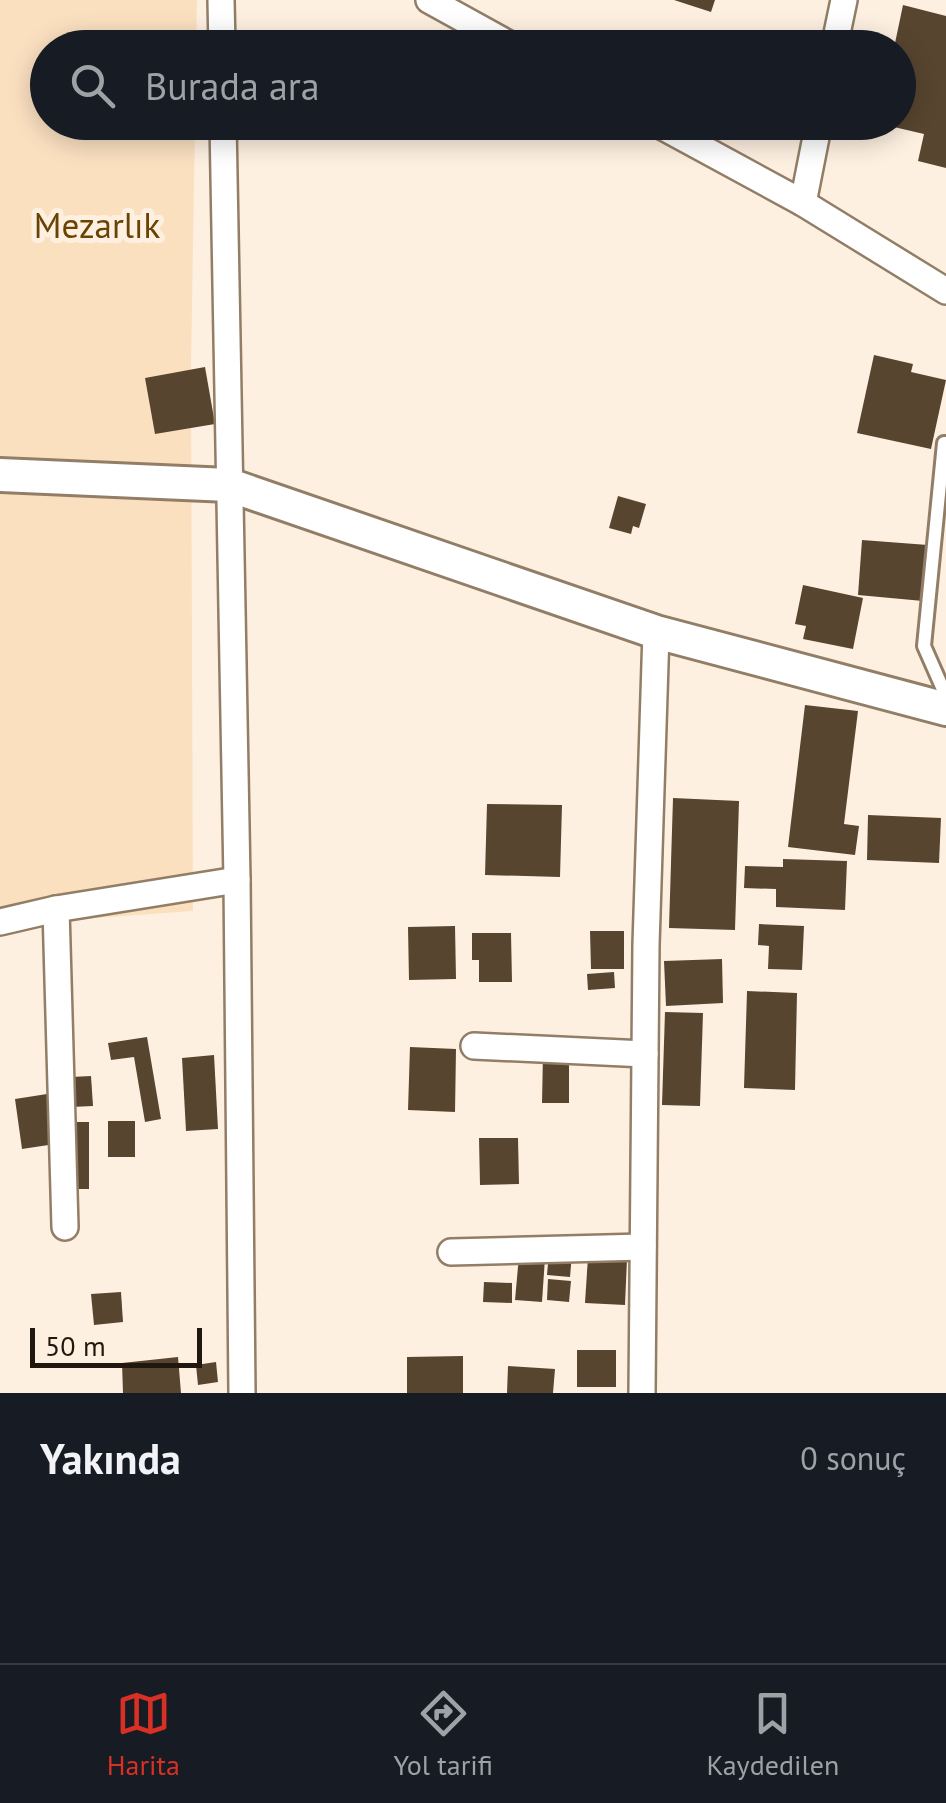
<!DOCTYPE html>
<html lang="tr">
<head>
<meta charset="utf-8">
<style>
  :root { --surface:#171b24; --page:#20242c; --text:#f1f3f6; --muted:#9ea1a6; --line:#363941; --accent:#d93025 }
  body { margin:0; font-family:"PT Sans",sans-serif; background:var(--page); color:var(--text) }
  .scale { position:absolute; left:30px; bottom:25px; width:172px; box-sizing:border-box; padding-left:10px; border:5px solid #20180f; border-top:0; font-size:28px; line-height:35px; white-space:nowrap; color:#20180f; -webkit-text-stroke:8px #fef0e1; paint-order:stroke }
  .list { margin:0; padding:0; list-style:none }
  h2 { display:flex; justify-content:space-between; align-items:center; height:130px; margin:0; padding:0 40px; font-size:42px }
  h2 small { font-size:32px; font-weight:400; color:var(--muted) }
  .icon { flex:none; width:55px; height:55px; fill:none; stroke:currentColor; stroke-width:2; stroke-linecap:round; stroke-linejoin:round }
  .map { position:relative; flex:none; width:946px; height:1393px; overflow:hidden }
  .search { position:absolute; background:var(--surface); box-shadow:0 5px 25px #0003; left:30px; right:30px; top:30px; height:110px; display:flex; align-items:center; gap:25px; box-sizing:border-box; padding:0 35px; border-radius:55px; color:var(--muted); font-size:38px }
  .sheet { height:270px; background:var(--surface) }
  nav { display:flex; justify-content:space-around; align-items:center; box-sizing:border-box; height:140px; border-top:2px solid var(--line); background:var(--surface); font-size:28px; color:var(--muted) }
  nav a { display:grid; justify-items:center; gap:5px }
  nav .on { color:var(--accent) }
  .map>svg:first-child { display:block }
  .green { fill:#fbe0c0 }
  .building { fill:#57452f }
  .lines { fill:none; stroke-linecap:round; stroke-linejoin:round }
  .service-casing { stroke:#927e66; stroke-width:18 }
  .minor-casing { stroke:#927e66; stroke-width:30 }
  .tertiary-casing { stroke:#927e66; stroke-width:38 }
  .service { stroke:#fff; stroke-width:12 }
  .minor { stroke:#fff; stroke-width:25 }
  .tertiary { stroke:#fff; stroke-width:32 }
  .labels { text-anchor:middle; stroke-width:10; stroke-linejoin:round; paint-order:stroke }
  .park-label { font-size:35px; fill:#694303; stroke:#fef0e1 }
</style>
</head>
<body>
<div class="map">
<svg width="946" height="1393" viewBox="0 0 946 1393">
  <rect width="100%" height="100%" fill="#fef0e1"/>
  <polygon class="green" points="0,0 197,0 196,47 48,48 48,122 195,123 191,369 193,911 0,925"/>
  <g class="building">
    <polygon points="674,0 715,0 711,12"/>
    <polygon points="903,5 946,16 946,168 918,161 924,134 881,124 898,122 898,48 894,48"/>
    <polygon points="661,37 690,47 690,48 658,48"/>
    <polygon points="409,38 432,43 431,48 407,48"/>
    <polygon points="874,355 913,364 911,372 946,380 931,449 857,433"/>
    <polygon points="205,367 215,424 155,434 145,378"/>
    <polygon points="618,496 646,504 639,528 633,526 631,534 609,528"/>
    <polygon points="862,540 928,545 923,601 858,595"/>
    <polygon points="803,585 863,598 853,649 803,639 806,626 795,624"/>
    <polygon points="805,705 858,711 844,824 859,826 855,855 788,847"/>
    <polygon points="673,798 739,801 735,930 669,928"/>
    <polygon points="487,804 562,805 560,877 485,875"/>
    <polygon points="868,815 941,818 939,863 867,860"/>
    <polygon points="783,859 847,861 845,910 776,907 776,889 744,888 745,866 783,867"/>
    <polygon points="759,924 804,926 802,970 768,969 769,946 758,945"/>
    <polygon points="455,926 456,979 409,980 408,927"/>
    <polygon points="590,931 624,931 624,969 591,969"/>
    <polygon points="472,933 511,933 512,982 479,982 479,960 472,960"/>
    <polygon points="722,959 723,1003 666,1006 664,961"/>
    <polygon points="614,972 615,988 588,990 587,974"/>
    <polygon points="747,991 797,993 795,1090 744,1088"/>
    <polygon points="665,1012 703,1013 700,1106 662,1105"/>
    <polygon points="147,1037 161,1119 145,1122 134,1057 111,1060 108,1043"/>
    <polygon points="410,1047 456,1049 455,1112 408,1110"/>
    <polygon points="543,1054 569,1054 569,1103 542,1103"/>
    <polygon points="214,1055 218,1129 186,1131 182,1058"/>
    <polygon points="91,1076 93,1106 71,1107 71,1077"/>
    <polygon points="47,1094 55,1144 22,1149 15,1099"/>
    <rect x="108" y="1121" width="27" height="36"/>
    <rect x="70" y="1122" width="19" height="67"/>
    <polygon points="479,1138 518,1138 519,1184 480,1185"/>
    <polygon points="549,1252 572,1254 570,1277 547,1275"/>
    <polygon points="519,1256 545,1258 542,1302 515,1300"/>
    <polygon points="588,1257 627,1259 625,1305 585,1303"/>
    <polygon points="548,1279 571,1281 569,1302 547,1300"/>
    <polygon points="484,1282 512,1283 512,1303 483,1302"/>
    <polygon points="121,1292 123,1322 94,1325 91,1294"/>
    <rect x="577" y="1350" width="39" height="37"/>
    <polygon points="463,1356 463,1393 407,1393 407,1357"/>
    <polygon points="178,1357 181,1393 123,1393 122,1363"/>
    <polygon points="216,1362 218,1382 198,1385 196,1365"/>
    <polygon points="508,1366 555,1369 553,1393 507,1393"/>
  </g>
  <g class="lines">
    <defs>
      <polyline id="service" points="946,443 944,443 924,646 946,696"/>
      <g id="minor">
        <polyline points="221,0 222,48"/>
        <polyline points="429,0 516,48"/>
        <polyline points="834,48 844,0"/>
        <polyline points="223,122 237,880 242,1393"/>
        <polyline points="654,122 803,203 946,291"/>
        <polyline points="803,203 819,122"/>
        <polyline points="56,909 65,1227"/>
        <polyline points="0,922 56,909 237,880"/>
        <polyline points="474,1046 645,1054"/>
        <polyline points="451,1252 643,1247"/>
        <polyline points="642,1393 646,945 656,632"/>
      </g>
      <polyline id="tertiary" points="0,475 229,485 656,632 946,709"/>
    </defs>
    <use href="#service" class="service-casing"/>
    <use href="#minor" class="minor-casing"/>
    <use href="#tertiary" class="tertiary-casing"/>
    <use href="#service" class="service"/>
    <use href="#minor" class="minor"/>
    <use href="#tertiary" class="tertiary"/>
  </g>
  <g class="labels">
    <g class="park-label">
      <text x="97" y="238">Mezarlık</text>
    </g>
  </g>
</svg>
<div class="scale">50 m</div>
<div class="search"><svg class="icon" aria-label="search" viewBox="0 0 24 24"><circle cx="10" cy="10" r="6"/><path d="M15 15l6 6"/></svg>Burada ara</div>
</div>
<section class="sheet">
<h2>Yakında<small>0 sonuç</small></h2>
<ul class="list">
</ul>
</section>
<nav>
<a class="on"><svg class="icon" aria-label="map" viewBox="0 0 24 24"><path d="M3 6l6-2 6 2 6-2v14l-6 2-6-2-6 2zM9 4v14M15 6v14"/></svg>Harita</a>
<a><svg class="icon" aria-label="directions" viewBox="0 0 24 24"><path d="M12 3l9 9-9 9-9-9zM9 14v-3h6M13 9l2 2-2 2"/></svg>Yol tarifi</a>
<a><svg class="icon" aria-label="saved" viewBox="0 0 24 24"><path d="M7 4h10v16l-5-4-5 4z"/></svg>Kaydedilen</a>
</nav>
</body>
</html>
